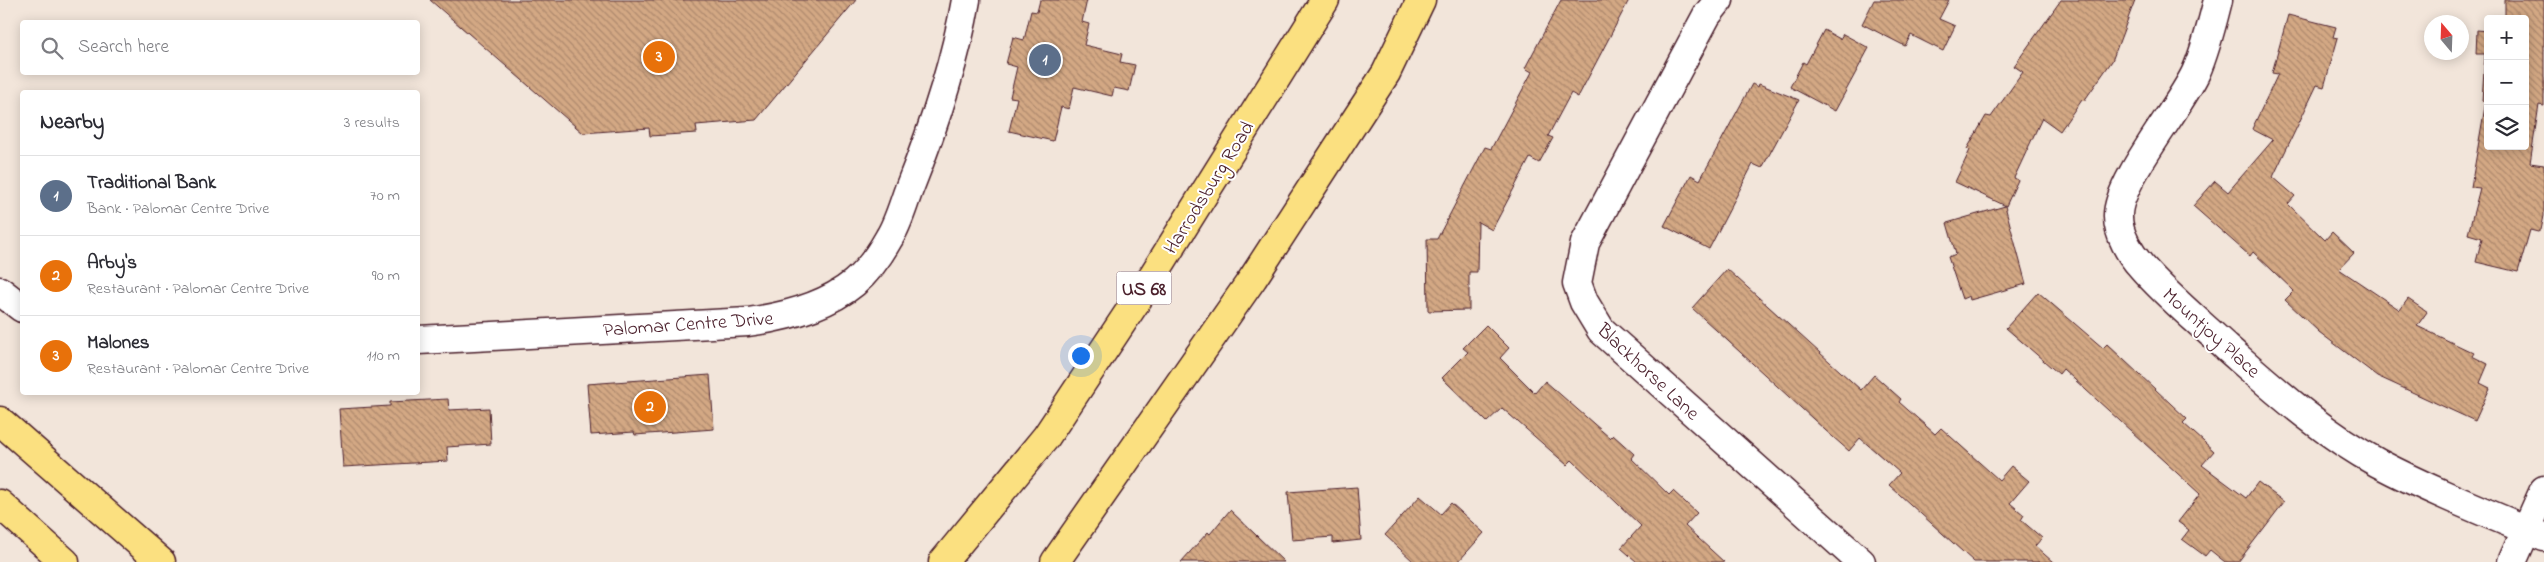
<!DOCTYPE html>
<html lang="en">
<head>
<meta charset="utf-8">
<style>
  :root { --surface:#fff; --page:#f2f2f3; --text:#2b2b33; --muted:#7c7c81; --line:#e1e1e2; --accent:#1f6fb2 }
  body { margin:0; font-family:"Indie Flower",sans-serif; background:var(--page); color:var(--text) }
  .controls { position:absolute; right:15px; top:15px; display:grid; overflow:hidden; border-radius:5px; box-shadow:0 2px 12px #0003 }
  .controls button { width:45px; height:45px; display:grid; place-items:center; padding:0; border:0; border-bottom:1px solid var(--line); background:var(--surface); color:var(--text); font:25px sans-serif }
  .compass { position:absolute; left:2424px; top:15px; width:45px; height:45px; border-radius:50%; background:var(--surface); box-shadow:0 2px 12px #0003; rotate:341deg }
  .you { position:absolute; left:1080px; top:355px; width:18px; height:18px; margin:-12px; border:4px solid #fff; border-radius:50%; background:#1a73e8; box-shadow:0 0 0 8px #1a73e833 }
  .badge { display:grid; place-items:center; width:32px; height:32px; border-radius:50%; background:var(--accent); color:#fff; font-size:16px; font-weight:700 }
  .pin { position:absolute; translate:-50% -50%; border:2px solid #fff; box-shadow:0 1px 5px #0006 }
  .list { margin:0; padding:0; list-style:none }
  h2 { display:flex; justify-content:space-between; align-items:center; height:65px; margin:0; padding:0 20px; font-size:21px }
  h2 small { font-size:16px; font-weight:400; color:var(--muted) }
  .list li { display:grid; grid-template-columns:32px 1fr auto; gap:15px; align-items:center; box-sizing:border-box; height:80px; padding:0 20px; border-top:1px solid var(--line) }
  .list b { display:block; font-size:19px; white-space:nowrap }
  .list p { margin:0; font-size:16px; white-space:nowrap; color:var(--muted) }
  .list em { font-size:16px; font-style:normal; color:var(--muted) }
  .icon { flex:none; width:28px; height:28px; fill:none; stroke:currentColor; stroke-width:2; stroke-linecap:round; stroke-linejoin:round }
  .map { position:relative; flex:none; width:2544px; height:562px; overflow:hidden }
  .search { position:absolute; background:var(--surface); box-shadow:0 2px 12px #0003; left:20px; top:20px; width:400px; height:55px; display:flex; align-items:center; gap:12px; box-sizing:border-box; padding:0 18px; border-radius:5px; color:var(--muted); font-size:19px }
  .panel { position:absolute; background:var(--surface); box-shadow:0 2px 12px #0003; left:20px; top:90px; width:400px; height:305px; border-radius:5px }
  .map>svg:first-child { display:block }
  .building { fill:url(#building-back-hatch); stroke:#4a1f2b }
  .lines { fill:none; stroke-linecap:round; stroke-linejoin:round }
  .street-casing { stroke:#4a1f2b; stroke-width:31 }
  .primary-casing { stroke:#4a1f2b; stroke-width:31 }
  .street { stroke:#fff; stroke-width:28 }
  .primary { stroke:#fbe080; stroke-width:28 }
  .labels { text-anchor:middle; stroke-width:4; stroke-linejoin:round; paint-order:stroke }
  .shield { fill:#fff; stroke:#80626b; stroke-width:1 }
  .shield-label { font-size:19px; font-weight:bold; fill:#4a1f2b }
  .street-label { font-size:20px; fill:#4a1f2b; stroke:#fff }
</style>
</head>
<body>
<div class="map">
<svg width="2544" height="562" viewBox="0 0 2544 562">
  <defs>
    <pattern id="building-back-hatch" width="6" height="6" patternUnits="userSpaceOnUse" patternTransform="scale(1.25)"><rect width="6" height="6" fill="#d3a884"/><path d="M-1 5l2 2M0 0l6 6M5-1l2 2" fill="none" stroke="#ad886c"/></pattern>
  </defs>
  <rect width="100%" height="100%" fill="#f2e5da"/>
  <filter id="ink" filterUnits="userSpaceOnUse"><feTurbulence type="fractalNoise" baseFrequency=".02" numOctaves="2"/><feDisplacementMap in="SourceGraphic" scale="10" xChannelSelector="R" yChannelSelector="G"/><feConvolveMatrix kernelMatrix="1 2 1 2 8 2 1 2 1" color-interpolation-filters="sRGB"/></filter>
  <g filter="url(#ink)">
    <g class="building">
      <polygon points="430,0 856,0 756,120 696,125 697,133 650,136 649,128 583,133"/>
      <polygon points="1040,0 1087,0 1082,22 1089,24 1084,45 1122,54 1120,62 1135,65 1129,91 1114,88 1112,96 1074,87 1069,109 1061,107 1053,141 1009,131 1017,98 1010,97 1017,67 1006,64 1013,37 1024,40 1031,11 1037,12"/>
      <polygon points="1561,0 1629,0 1578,97 1571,93 1548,136 1553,138 1539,163 1530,158 1492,230 1478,222 1477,272 1469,272 1469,310 1428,311 1427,239 1437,239 1485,147 1491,149 1532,72 1525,68"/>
      <polygon points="1874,0 1949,0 1939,19 1955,26 1943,51 1911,35 1905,46 1862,24"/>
      <polygon points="2061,0 2135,0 2112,61 2084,101 2082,99 2060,131 2042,118 2014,178 2018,180 2006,206 1955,182 1970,150 1967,149 1986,116 1991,117 2023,72 2014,66"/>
      <polygon points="2505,0 2544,0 2544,106 2539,105 2530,163 2544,165 2544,216 2541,230 2538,232 2530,230 2518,272 2476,262 2482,238 2468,234 2480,188 2471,187 2486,101 2482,101 2485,54 2476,54 2477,30 2488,31 2488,146 2525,146 2525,19 2505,19"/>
      <polygon points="2288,15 2336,27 2333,37 2338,38 2324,87 2317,85 2273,177 2295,196 2288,204 2325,240 2332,232 2354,253 2339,269 2400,310 2408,299 2427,312 2417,326 2474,353 2472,356 2488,364 2480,383 2490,388 2475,421 2377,376 2319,332 2285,300 2294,291 2253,252 2250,256 2193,206 2215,181 2228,192 2273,140 2252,129 2278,74 2272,73"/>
      <polygon points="1824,30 1840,39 1843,34 1869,48 1835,111 1790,87 1803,62 1806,64"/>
      <polygon points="1752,84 1758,87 1759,84 1799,100 1762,168 1753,164 1709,249 1664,226 1691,175 1700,180"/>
      <polygon points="2005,206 2026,284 1970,300 1969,296 1962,299 1948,257 1956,254 1947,223"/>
      <polygon points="1727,269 1861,390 1874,375 1901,399 1899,402 1935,434 1941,428 1999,480 2011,466 2029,481 2010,503 2024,515 2021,520 2042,538 2035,546 2053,562 1974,562 1889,485 1900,473 1860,438 1849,451 1825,430 1692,308"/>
      <polygon points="2038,292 2103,348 2107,344 2187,419 2183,423 2214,451 2202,465 2246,498 2258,482 2284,502 2238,562 2225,562 2210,550 2205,556 2182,539 2189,530 2178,522 2200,494 2063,369 2059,374 2006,328"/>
      <polygon points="1486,325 1509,348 1500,358 1535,393 1545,381 1610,438 1613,435 1634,454 1631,458 1669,495 1673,491 1697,513 1685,526 1724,562 1637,562 1621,548 1641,526 1572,460 1567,465 1502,408 1487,422 1442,378 1468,352 1463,348"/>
      <polygon points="710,375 714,429 635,435 634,432 591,435 587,384"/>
      <polygon points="448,399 449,410 489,408 491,444 447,447 448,461 343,467 339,409 390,406 390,402"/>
      <polygon points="1357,487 1361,540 1333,543 1333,537 1292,540 1288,492"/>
      <polygon points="1420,496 1441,514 1451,503 1484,533 1458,562 1414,562 1385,535"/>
      <polygon points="1230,510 1284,562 1181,562 1208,532 1210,534"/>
    </g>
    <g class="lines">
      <defs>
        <g id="street">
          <polyline points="1719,0 1707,15 1585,243 1577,283 1584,302 1601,330 1861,562"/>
          <path d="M 2218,0 C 2212,24 2206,49 2196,72 C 2179,109 2116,183 2118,217 C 2118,234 2130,254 2141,266 C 2167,296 2198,321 2227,348 C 2274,389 2322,433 2378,463 C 2431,491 2489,514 2544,537"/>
          <polyline points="0,291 22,308"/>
          <path d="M 418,340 L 748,322 C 784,317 825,307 854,283 C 868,271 880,254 889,238 C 898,224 903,205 909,189 C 933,129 955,64 966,0"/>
          <polyline points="2512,562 2544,490"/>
        </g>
        <g id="primary">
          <polyline points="0,421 161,562"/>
          <polyline points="0,504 65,562"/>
          <polyline points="943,562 1046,437 1149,282 1325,0"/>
          <polyline points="1055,562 1253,278 1386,73 1421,0"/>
        </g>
      </defs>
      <use href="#street" class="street-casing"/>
      <use href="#primary" class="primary-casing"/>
      <use href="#street" class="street"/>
      <use href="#primary" class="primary"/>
    </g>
  </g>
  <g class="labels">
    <rect class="shield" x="1116.5" y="271.5" width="55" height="33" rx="4"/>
    <g class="shield-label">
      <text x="1144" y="295">US 68</text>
    </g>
    <g class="street-label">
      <text transform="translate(1208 187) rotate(-58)" y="7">Harrodsburg Road</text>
      <text transform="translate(688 323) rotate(-4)" y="7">Palomar Centre Drive</text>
      <text transform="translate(2212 332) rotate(42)" y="7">Mountjoy Place</text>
      <text transform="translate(1649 371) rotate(43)" y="7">Blackhorse Lane</text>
    </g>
  </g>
</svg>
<div class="controls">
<button>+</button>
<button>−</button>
<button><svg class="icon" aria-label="layers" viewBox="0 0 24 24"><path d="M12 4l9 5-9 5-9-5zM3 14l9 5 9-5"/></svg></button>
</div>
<svg class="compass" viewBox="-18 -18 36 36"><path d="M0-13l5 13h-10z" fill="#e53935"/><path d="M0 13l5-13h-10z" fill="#7c7c81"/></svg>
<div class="you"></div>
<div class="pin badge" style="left:1045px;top:60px;background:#5c6f8a">1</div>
<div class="pin badge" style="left:650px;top:407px;background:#e8710a">2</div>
<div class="pin badge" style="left:659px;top:57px;background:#e8710a">3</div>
<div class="search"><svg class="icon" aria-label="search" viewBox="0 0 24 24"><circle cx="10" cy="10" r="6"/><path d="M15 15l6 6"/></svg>Search here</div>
<section class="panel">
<h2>Nearby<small>3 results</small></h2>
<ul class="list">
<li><span class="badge" style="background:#5c6f8a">1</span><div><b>Traditional Bank</b><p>Bank · Palomar Centre Drive</p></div><em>70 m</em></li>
<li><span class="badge" style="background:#e8710a">2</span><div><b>Arby's</b><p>Restaurant · Palomar Centre Drive</p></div><em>90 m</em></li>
<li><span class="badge" style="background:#e8710a">3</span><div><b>Malones</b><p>Restaurant · Palomar Centre Drive</p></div><em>110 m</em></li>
</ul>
</section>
</div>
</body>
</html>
